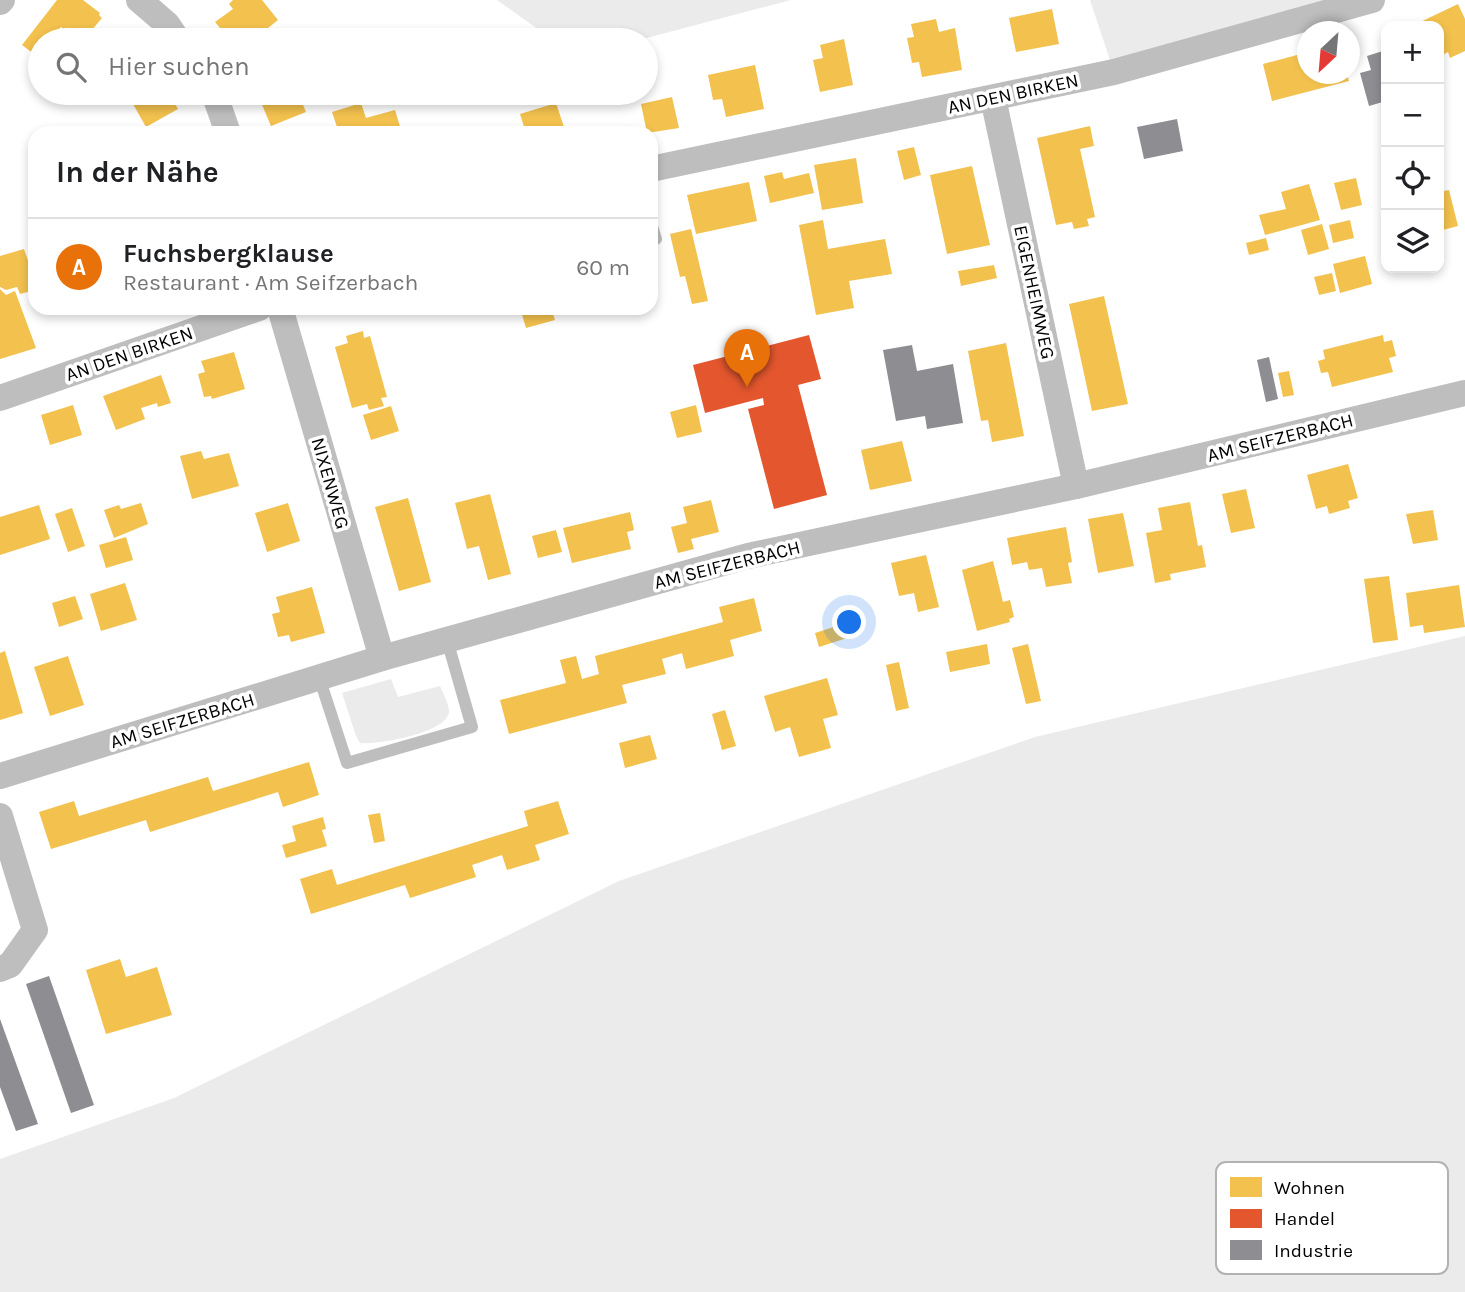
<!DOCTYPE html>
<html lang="de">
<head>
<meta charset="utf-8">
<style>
  :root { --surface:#fff; --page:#f2f2f2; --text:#202124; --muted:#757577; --line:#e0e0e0; --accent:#595959 }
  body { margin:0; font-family:Karla,sans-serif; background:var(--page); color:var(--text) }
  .controls { position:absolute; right:21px; top:21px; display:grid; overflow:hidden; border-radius:14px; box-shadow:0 4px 10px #0003 }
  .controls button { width:63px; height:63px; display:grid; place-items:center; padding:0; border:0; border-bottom:2px solid var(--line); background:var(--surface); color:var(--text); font:35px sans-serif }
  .compass { position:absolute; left:1297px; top:21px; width:63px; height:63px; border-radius:50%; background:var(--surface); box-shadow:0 4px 10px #0003; rotate:206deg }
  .you { position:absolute; left:850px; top:623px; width:24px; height:24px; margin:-18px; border:5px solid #fff; border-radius:50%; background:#1a73e8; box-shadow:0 0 0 10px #1a73e833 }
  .badge { display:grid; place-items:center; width:46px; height:46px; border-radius:50%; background:var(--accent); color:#fff; font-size:23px; font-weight:700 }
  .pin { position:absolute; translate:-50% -58px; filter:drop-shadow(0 2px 4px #0008) }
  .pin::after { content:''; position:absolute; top:37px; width:24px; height:21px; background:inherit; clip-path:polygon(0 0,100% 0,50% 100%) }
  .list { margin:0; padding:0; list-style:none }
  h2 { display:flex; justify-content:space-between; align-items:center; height:91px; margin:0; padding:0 28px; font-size:30px }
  h2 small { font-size:23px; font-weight:400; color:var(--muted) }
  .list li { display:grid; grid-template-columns:46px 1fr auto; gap:21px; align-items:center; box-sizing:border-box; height:98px; padding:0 28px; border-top:2px solid var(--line) }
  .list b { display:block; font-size:26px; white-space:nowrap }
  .list p { margin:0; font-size:23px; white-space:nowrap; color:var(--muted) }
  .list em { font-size:23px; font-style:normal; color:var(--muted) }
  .icon { flex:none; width:38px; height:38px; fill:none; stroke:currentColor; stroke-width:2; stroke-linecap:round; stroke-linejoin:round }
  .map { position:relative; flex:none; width:1465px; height:1292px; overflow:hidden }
  .search { position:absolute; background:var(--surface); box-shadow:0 4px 10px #0003; left:28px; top:28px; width:630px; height:77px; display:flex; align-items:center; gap:18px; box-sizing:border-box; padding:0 24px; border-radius:38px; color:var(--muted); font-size:26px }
  .panel { position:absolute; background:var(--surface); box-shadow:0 4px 10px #0003; left:28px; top:126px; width:630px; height:189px; border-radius:21px }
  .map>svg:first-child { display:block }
  .green { fill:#ebebeb }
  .homes { fill:#f2c14e }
  .shops { fill:#e4572e }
  .industry { fill:#8d8d92 }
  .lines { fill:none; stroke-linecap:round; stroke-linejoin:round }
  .lane { stroke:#bebebe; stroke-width:12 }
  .street { stroke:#bebebe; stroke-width:26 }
  .labels { text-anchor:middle; stroke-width:7; stroke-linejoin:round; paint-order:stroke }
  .street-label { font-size:19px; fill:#000; stroke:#fff }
  .key { fill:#fff; stroke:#b2b2b2; stroke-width:2 }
  .key-label { font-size:19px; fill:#000 }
</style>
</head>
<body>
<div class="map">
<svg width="1465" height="1292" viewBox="0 0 1465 1292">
  <rect width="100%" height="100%" fill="#fff"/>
  <g class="green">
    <polygon points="497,0 791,0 639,40 553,40"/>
    <polygon points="1090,0 1372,0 1114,72"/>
    <polygon points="1465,636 1465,1292 0,1292 0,1159 174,1098 619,881 1035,737"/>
    <path d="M 391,679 L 398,697 L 440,686 C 443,693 449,704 449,712 C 447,733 377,745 360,743 L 356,736 L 342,693 Z"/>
  </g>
  <g class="homes">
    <polygon points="57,0 83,0 100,13 99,15 102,18 91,31 87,28 78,40 61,27 51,40 40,40 40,54 38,57 22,45"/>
    <polygon points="233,0 262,0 278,20 253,40 230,40 215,22 233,9 229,4"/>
    <polygon points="1458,4 1465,19 1465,51 1450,58 1448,52 1439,57 1439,26 1412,26"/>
    <polygon points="1052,9 1059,44 1016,52 1009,18"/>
    <polygon points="936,19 939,32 955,28 962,70 922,77 919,62 912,63 907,38 914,37 911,24"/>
    <polygon points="844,39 853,85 820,92 813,60 823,58 820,45"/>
    <polygon points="1308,52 1308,74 1347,74 1349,81 1272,101 1263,64"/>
    <polygon points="755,65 764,109 726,117 722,99 713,100 708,75"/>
    <polygon points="137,93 169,93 178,109 146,127 129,97"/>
    <polygon points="257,93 298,93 306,112 271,126"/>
    <polygon points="672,97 679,128 647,133 641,104"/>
    <polygon points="361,103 366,118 395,110 402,133 339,133 332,112"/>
    <polygon points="556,103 566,133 526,133 520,114"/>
    <polygon points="1090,126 1094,146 1080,149 1095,217 1087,219 1089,226 1074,229 1072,222 1056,225 1037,138"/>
    <polygon points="914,147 921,175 904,180 897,151"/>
    <polygon points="856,158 863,203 822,210 814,165"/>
    <polygon points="972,166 990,245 947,254 930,175"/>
    <polygon points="782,172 784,179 809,173 814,193 770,203 764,176"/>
    <polygon points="1356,178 1362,205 1341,210 1334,183"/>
    <polygon points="749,182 757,221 696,234 687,195"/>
    <polygon points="1309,184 1320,220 1265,235 1259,215 1286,209 1281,192"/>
    <polygon points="1449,190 1458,226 1439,231 1439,192"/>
    <polygon points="823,220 828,249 885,239 892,274 849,281 854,308 816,315 799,225"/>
    <polygon points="1350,220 1354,238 1333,243 1329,225"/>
    <polygon points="1322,224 1329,249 1308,255 1301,230"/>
    <polygon points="691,229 708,301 692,304 685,276 680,277 670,234"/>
    <polygon points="1266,238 1269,250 1249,255 1246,243"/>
    <polygon points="24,249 35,281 35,290 20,294 17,287 6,290 0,287 0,256"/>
    <polygon points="1365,256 1372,284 1340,293 1333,264"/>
    <polygon points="994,265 997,278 961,286 958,271"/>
    <polygon points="1332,273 1336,291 1319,295 1314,277"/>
    <polygon points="0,289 6,295 15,291 36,348 0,359"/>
    <polygon points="1104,296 1128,404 1092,411 1069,304"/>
    <polygon points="520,308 551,308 555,320 526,328"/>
    <polygon points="363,331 364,338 370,336 387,397 381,398 384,406 369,410 367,404 352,408 335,347 348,343 346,336"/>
    <polygon points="1383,335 1384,342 1392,340 1396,356 1389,358 1393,372 1332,387 1328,372 1321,373 1318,361 1325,359 1323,350"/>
    <polygon points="1006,343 1024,436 992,442 988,420 981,421 968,351"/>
    <polygon points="234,352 245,389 212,399 211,396 204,397 198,374 205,372 201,361"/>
    <polygon points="1289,371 1294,395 1283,397 1278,373"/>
    <polygon points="161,375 171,403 158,407 157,403 141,408 145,419 116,430 103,396"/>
    <polygon points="73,405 82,435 50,445 41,415"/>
    <polygon points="696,405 702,432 677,438 670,412"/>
    <polygon points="391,406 399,431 371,440 363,415"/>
    <polygon points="902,441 912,481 870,490 861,450"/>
    <polygon points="201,451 204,459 229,453 239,486 192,499 180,456"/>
    <polygon points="1348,464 1358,498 1348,501 1350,508 1329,514 1327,506 1316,509 1307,475"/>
    <polygon points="1246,489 1255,528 1231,533 1222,494"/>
    <polygon points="490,494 511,574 488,580 479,546 467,549 455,503"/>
    <polygon points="408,498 431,582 399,591 375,507"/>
    <polygon points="711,500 719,532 691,539 694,549 678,553 671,527 687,523 683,507"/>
    <polygon points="1190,502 1198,546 1202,545 1206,567 1170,574 1171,580 1155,583 1146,533 1162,530 1158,508"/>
    <polygon points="141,503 148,524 114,538 104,510 119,505 121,509"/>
    <polygon points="288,503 300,541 267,552 255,513"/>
    <polygon points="39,505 50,539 0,555 0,517"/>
    <polygon points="72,508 85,546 68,552 55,514"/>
    <polygon points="1433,510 1438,540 1413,544 1406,514"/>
    <polygon points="630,512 634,530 627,532 631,549 572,563 563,528"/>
    <polygon points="1123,513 1134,566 1098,573 1088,519"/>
    <polygon points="1066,527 1072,562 1068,563 1072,583 1046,587 1042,568 1029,570 1027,562 1012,565 1007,538"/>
    <polygon points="556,530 562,552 538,558 532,536"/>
    <polygon points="126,537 133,560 106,568 99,545"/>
    <polygon points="926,555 939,607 918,612 914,593 899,596 891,563"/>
    <polygon points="993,561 1003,602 1010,600 1014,617 1009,619 1010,622 977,631 962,570"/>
    <polygon points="1389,576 1398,640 1373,643 1364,579"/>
    <polygon points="125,583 137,620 101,631 90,594"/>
    <polygon points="1459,585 1465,627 1424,633 1423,625 1410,627 1406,593"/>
    <polygon points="312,587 325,633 291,642 289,635 278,637 272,614 280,612 276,597"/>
    <polygon points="75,596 83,619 59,627 52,603"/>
    <polygon points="754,598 762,631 730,640 734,656 686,669 682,653 662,659 666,674 622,685 627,703 509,734 500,700 566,683 560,660 576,656 582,679 599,674 595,656 723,622 719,607"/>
    <polygon points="843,624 847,638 819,647 815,633"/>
    <polygon points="987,644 990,664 950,672 946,652"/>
    <polygon points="1028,644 1041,701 1026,704 1012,648"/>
    <polygon points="5,651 23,713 0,720 0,653"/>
    <polygon points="68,656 84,705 50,716 34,667"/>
    <polygon points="899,662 909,708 896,711 886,665"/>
    <polygon points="827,678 838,715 823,719 831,748 799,757 790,727 775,732 764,696"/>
    <polygon points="725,710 736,746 722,750 712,714"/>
    <polygon points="650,735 657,759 625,768 619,743"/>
    <polygon points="309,762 319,795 283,807 278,792 150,832 146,820 51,849 39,812 74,801 79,816 208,777 213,791"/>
    <polygon points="558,801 569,834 535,845 540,860 507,870 502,855 472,865 476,877 410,898 405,885 311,914 300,879 332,869 337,885 528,826 524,811"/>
    <polygon points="380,813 385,841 374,843 368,815"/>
    <polygon points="323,817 326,829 322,830 327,846 286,858 282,845 296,841 292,826"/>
    <polygon points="120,959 126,977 157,967 172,1015 106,1034 86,970"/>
  </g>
  <polygon class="shops" points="809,335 821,379 798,385 827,495 774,509 748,409 764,405 763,398 705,413 693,365"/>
  <g class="industry">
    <polygon points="1386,50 1386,101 1369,106 1360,73 1371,70 1367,56"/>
    <polygon points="1177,119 1183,151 1144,159 1137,127"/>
    <polygon points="912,345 917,371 953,364 963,423 927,429 925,416 896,421 883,350"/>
    <polygon points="1269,357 1278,399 1266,402 1257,360"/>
    <polygon points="49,976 94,1105 71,1113 26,984"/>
    <polygon points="0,1019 38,1124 16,1131 0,1087"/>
  </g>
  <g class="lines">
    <g class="lane">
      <polyline points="651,223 656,239"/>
      <polyline points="319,677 347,763 472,727 447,640"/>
    </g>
    <g class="street">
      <polyline points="139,0 167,24 178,40"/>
      <polyline points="0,2 2,0"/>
      <polyline points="214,93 228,133"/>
      <polyline points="993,98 1076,486"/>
      <polyline points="651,169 1114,72 1372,0"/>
      <polyline points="280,308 382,658"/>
      <polyline points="0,398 259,308"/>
      <polyline points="0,776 382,658 748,556 1076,486 1465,393"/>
      <polyline points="0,816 35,930 10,965 0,969"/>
    </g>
  </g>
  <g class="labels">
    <g class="street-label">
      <text transform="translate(1013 93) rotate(-12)" y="7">AN DEN BIRKEN</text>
      <text transform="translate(1035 292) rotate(78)" y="7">EIGENHEIMWEG</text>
      <text transform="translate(129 353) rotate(-19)" y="7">AN DEN BIRKEN</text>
      <text transform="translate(1280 437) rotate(-14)" y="7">AM SEIFZERBACH</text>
      <text transform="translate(331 483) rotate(74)" y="7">NIXENWEG</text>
      <text transform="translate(727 564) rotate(-14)" y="7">AM SEIFZERBACH</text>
      <text transform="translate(182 720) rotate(-17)" y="7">AM SEIFZERBACH</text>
    </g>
  </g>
  <rect x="1216" y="1162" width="232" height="112" rx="10" class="key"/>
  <rect x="1230" y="1177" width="32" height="20" fill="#f2c14e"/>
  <rect x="1230" y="1209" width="32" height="19" fill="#e4572e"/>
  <rect x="1230" y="1240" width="32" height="20" fill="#8d8d92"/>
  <g class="key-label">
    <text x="1274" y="1194">Wohnen</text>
    <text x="1274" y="1225">Handel</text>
    <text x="1274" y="1257">Industrie</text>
  </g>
</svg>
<div class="controls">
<button>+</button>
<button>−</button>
<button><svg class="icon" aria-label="locate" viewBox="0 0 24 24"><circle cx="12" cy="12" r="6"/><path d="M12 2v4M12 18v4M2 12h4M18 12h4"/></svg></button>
<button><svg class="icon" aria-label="layers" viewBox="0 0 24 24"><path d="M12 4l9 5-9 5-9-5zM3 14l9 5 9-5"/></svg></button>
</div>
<svg class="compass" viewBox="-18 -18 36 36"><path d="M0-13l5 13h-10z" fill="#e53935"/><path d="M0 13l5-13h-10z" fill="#757577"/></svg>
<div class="you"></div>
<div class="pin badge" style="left:747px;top:387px;background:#e8710a">A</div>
<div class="search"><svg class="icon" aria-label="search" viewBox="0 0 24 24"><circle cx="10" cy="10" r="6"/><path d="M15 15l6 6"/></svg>Hier suchen</div>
<section class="panel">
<h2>In der Nähe<small></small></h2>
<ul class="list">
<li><span class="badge" style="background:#e8710a">A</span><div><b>Fuchsbergklause</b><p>Restaurant · Am Seifzerbach</p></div><em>60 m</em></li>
</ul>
</section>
</div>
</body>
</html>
